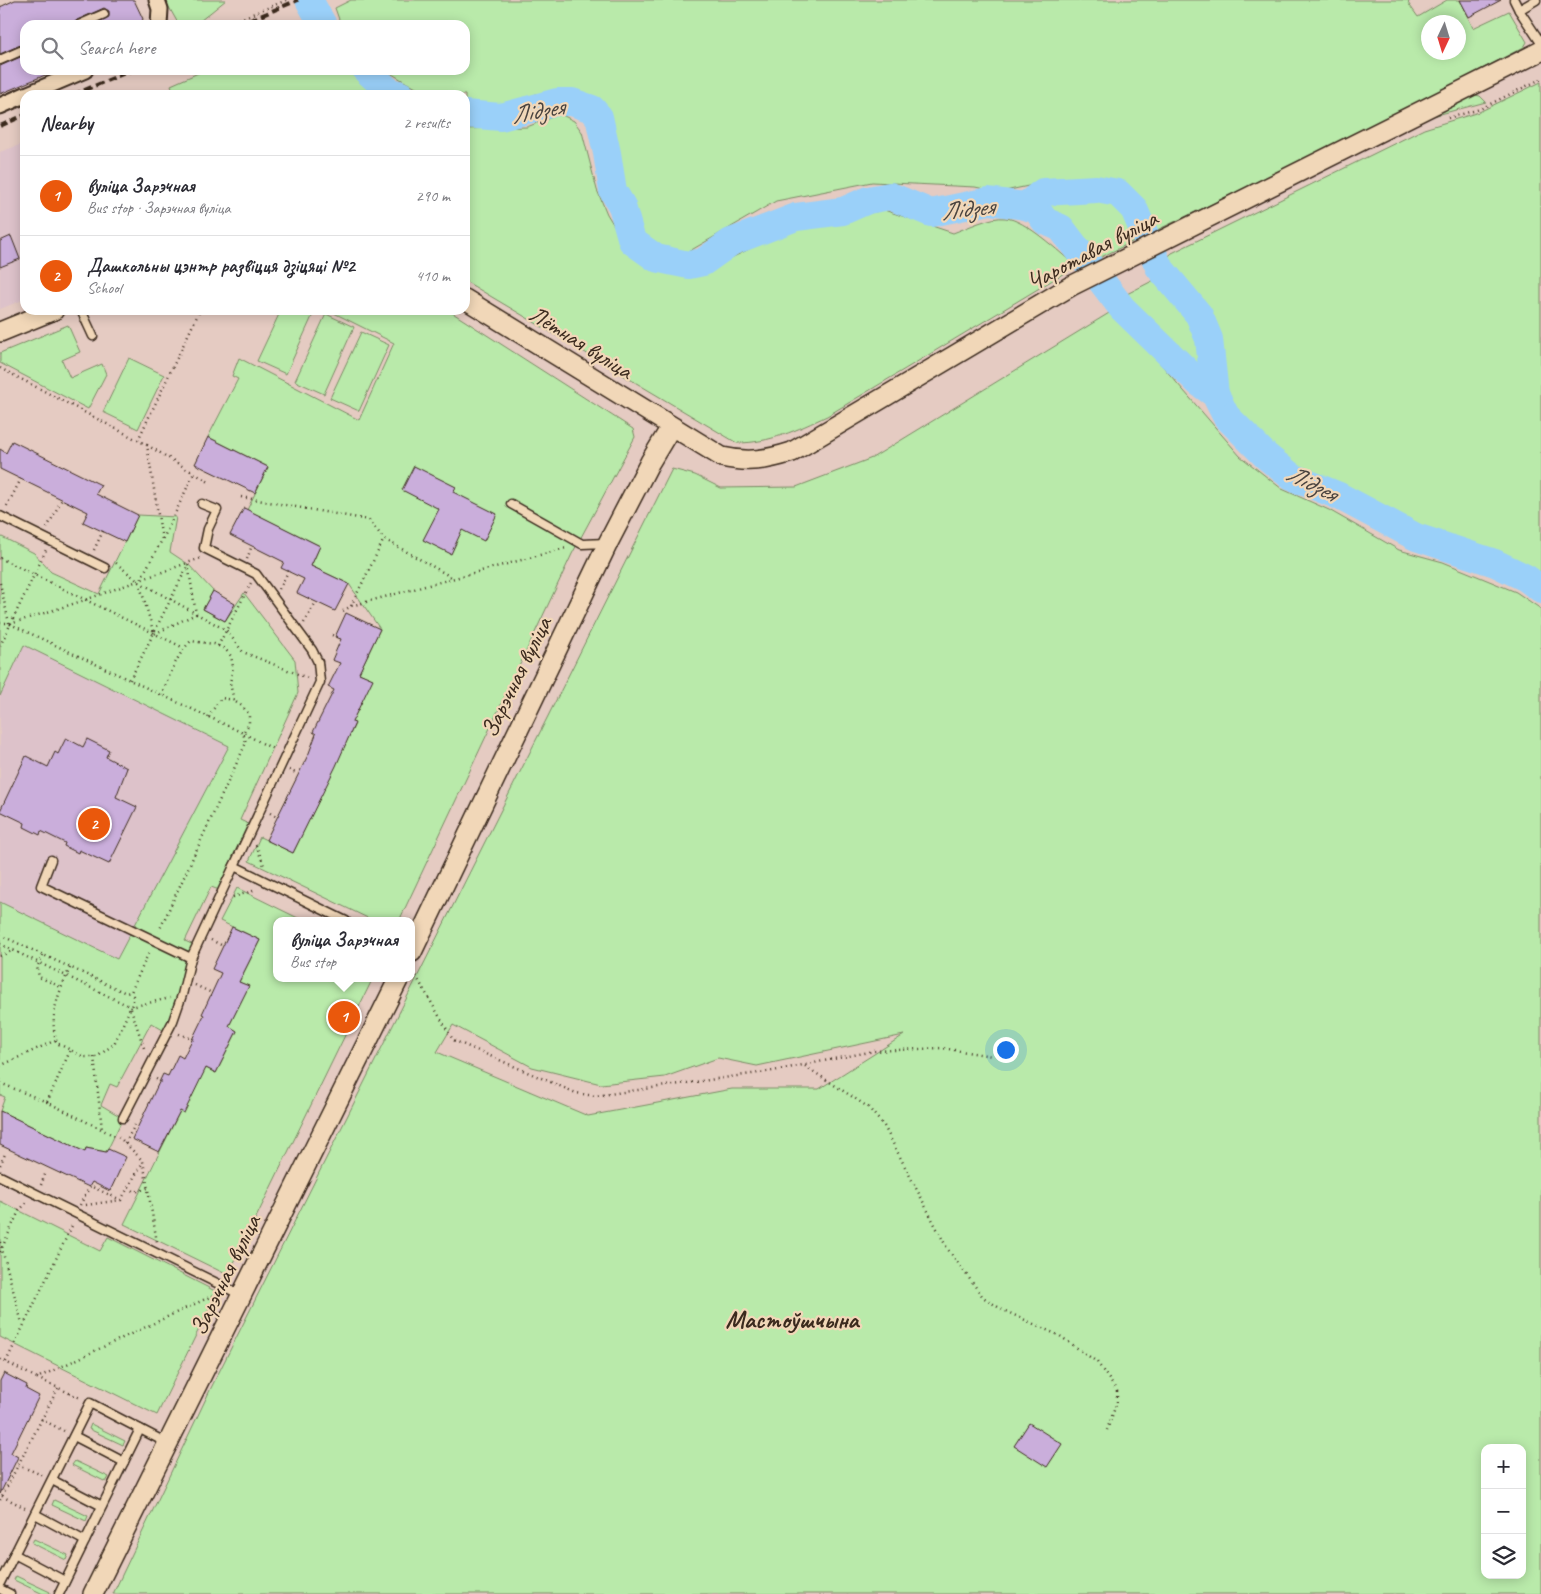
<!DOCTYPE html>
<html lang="en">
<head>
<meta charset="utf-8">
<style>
  :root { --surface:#fff; --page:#f7f7f7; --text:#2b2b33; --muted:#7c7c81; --line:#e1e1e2; --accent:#ea580c }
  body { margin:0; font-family:Caveat,sans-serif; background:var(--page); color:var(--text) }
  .controls { position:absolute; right:15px; bottom:15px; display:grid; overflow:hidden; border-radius:10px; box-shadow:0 2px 12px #0003 }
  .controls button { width:45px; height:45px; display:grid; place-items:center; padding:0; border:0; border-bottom:1px solid var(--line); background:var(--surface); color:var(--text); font:25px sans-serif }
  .compass { position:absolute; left:1421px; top:15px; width:45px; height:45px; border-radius:50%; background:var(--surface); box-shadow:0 2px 12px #0003; rotate:184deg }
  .you { position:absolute; left:1005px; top:1049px; width:18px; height:18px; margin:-12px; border:4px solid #fff; border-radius:50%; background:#1a73e8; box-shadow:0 0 0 8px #1a73e833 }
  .badge { display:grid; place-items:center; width:32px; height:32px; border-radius:50%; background:var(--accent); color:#fff; font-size:16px; font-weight:700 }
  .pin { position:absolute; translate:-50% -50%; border:2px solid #fff; box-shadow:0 1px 5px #0006 }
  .popup { position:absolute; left:273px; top:917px; width:142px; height:65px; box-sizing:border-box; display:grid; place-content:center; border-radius:10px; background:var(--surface); filter:drop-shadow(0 1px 4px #0005); font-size:16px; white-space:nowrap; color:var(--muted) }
  .popup b { font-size:19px; color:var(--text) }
  .popup::after { content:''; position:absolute; left:50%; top:100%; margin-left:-10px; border:10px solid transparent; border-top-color:var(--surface) }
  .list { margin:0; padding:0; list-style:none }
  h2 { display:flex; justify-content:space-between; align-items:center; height:65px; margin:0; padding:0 20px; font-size:21px }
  h2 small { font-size:16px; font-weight:400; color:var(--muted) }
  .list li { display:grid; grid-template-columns:32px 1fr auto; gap:15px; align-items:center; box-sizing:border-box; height:80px; padding:0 20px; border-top:1px solid var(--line) }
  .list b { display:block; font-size:19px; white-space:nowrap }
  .list p { margin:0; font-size:16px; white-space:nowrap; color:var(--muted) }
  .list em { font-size:16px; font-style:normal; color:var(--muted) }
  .icon { flex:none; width:28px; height:28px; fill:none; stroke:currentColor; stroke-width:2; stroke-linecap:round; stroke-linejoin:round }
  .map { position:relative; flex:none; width:1541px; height:1594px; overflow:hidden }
  .search { position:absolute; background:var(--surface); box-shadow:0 2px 12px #0003; left:20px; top:20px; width:450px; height:55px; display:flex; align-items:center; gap:12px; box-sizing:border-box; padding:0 18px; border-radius:15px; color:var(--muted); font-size:19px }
  .panel { position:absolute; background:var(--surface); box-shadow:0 2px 12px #0003; left:20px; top:90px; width:450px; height:225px; border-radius:15px }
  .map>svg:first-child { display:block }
  .built { fill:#ddc2ca }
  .green { fill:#b9eaaa; stroke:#7a8a64; fill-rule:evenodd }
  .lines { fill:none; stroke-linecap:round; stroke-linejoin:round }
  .river { stroke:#9ad0f9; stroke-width:28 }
  .building { fill:#caaedb; stroke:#3b2a1e }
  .service-casing { stroke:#3b2a1e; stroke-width:11 }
  .minor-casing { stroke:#3b2a1e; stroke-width:19 }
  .tertiary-casing { stroke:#3b2a1e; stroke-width:22 }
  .path { stroke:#3b2a1e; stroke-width:2.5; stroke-dasharray:1 4; stroke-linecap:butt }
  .service { stroke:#f1d7b8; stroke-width:8 }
  .minor { stroke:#f1d7b8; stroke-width:15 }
  .tertiary { stroke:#f1d7b8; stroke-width:19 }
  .rail { stroke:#3b2a1e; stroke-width:4; stroke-dasharray:8 4; stroke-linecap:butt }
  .labels { text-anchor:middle; stroke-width:4.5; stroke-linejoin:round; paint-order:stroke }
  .street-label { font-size:24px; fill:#3b2a1e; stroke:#f1d7b8 }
  .water-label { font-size:25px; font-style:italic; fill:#49433f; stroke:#f1d7b8 }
  .neighbourhood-label { font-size:25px; font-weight:bold; fill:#3b2a1e; stroke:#f1d7b8 }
</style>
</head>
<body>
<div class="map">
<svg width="1541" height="1594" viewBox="0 0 1541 1594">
  <rect width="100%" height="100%" fill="#e5cbc2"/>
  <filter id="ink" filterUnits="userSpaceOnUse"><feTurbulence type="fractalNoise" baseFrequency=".02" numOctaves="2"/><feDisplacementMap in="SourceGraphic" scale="10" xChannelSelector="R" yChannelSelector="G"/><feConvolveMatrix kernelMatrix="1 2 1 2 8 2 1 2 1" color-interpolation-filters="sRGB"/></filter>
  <g filter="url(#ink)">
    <g class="built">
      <polygon points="25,143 25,299 0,309 0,152"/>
      <polygon points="24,645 230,746 117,959 0,902 0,696"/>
    </g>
    <g class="green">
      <polygon points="165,0 226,0 195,25 179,25"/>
      <path d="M 351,0 L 1411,0 L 1408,3 L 1418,17 L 1447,0 L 1460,0 L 1473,28 L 1509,11 L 1527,42 L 1524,47 C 1402,111 1279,173 1155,231 L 1149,211 L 1116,181 L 1073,182 L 1033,185 L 1000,192 L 975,187 L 872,182 L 776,201 L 681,256 L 652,246 L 641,235 L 625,207 L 615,153 L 600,110 L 560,93 L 536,94 L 517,102 L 472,108 L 465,106 L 465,95 L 428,95 L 385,70 L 465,70 L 465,25 L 341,25 L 335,8 ZM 1428,22 L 1458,22 L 1458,52 L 1428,52 Z"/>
      <polygon points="205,70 352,70 380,95 175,95 171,85"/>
      <polygon points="1541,82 1541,583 1518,570 1372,513 1346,493 1295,470 1264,446 1231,412 1221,393 1210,315 1177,273 1163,261 1172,253 1424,129 1479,112"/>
      <polygon points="1475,95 1480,96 1486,102 1433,116"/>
      <path d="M 560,114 L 574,121 L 582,132 L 597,190 L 607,214 L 625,244 L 643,262 L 680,274 L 711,268 L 786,231 L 884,210 L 953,233 C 967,228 991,216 1005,218 C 1025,219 1060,253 1076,266 L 827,416 C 797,430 770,443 737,443 L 465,281 L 465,129 L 527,127 Z"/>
      <polygon points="1097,193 1117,197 1130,212 1140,238 1093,261 1062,225 1048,218 1032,205 1046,197"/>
      <polygon points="1158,278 1190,323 1204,360 1200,378 1121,297"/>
      <polygon points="281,310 315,310 286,374 257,361"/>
      <polygon points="328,310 448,310 633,429 635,437 572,554 399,921 374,921 249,861 260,837 293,853 355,724 352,722 372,679 359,673 380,629 349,584 311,566 320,546 247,510 268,467 208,437 238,379 232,376 239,358 359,420 394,343"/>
      <path d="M 1114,310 L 1240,456 L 1282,489 L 1329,510 L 1399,550 L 1443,562 L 1516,592 L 1541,609 L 1541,1594 L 113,1594 L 211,1388 L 672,469 L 695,475 L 721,488 L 796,487 L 872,458 ZM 453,1025 L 532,1067 L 601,1084 L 665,1077 L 718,1058 L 757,1066 L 904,1035 L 819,1089 L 732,1089 L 588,1116 L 437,1052 ZM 1485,1448 L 1522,1448 L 1522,1575 L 1485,1575 Z"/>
      <polygon points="326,314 354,327 324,394 295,381"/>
      <polygon points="68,325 80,352 62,360 70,378 102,364 106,374 88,409 0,363 0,353"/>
      <polygon points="361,332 389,345 359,411 330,398"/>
      <polygon points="129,358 164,375 138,429 103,412"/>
      <polygon points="138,515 176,517 170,552 188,564 213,591 203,609 225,621 244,593 295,660 298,693 240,820 253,826 222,891 211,887 185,941 196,946 168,1033 151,1023 117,1087 110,1084 101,1105 123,1118 108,1149 106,1152 86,1148 85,1152 0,1111 5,1097 0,1095 0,902 117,959 229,746 24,645 0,696 0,536 34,553 51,572 99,594"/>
      <polygon points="237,888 304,921 276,921 276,978 373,978 228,1275 124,1224 180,1111 206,1068 216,1073 237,1031 229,1026 248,986 239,982 260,940 220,921"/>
      <polygon points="0,1201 100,1251 108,1237 217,1292 157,1415 0,1337"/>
      <polygon points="91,1424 125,1441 123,1445 89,1429"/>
      <polygon points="75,1461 109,1477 106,1482 72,1465"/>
      <polygon points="54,1500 88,1516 86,1521 52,1505"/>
      <polygon points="34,1539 68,1555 66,1560 32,1543"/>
      <polygon points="16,1576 50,1592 49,1594 43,1594 14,1580"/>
    </g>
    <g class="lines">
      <g class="river">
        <polyline points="309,0 323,25"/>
        <polyline points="366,70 389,91 401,95"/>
        <polyline points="465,114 501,117 557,102 572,102 592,109 599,117 607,153 613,191 622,206 632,241 656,258 674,262 689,265 703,262 731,242 796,217 843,211 868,200 890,196 931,213 989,201 1025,206 1037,210 1045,221 1061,228 1122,308 1198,382 1215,394 1226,416 1266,456 1292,477 1339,496 1416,537 1495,563 1526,578 1541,589"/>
        <polyline points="1025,206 1043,192 1096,189 1118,193 1134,209 1159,267 1199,315 1209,339 1215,394"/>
      </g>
    </g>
    <g class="building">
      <polygon points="15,0 134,0 143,19 140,25 93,25 109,17 109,11 104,8 77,20 73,25 25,25 25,43 0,54 0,7"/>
      <polygon points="1460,0 1501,0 1469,17"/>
      <polygon points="25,55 25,70 57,70 0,94 0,66"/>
      <polygon points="11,236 20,259 0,267 0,241"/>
      <polygon points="208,437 268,467 255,493 195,464"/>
      <polygon points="12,441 101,485 96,494 138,515 125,542 83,522 88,512 0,469 0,449 6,453"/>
      <polygon points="414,466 456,487 453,492 497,514 484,541 462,530 451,554 423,540 439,509 402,490"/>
      <polygon points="244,508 320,546 311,566 349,584 335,611 297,593 304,579 281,568 284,562 230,535"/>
      <polygon points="213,591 235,604 225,621 203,609"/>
      <polygon points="346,613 380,629 359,673 373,679 352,722 355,723 336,766 293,853 266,840 309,753 316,734 313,732 334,690 328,687 340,663 332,660 341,639 335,637"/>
      <polygon points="66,738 83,747 87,739 109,750 106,757 127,768 116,797 137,807 109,864 79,850 78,853 64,846 65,843 41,831 40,835 24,827 25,823 0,811 26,756 48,767 55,752 58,754"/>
      <polygon points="232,927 260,940 239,982 249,986 229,1026 237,1031 216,1073 206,1068 184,1113 180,1111 159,1152 132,1139 163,1074 168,1076 178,1055 183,1058 204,1015 202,1014 221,973 212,969"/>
      <polygon points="0,1111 85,1152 86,1148 106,1152 108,1149 126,1157 110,1191 92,1182 89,1187 0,1145"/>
      <polygon points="4,1373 27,1385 26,1389 39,1396 11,1453 18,1457 0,1494 0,1381"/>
      <polygon points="1029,1423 1062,1444 1047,1467 1014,1446"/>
    </g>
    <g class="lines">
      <defs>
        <g id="service">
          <polyline points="1514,0 1519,10"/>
          <polyline points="1536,0 1519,10 1541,43"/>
          <polyline points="79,25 104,14"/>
          <polyline points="0,60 25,49"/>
          <polyline points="81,310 93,336"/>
          <polyline points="511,504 582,544 606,543"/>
          <polyline points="0,516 105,568"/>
          <polyline points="51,860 41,886 191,958"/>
          <polyline points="234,866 346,921"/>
          <polyline points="123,1118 173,1021 182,995 191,958 320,682 318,662 312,650 256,574 204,548 208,529 217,510 202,504"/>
          <polyline points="0,1176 241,1295"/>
          <polyline points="74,1436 124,1462"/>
          <polyline points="52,1480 102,1506"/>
          <polyline points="35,1514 85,1541"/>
          <polyline points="14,1554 65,1581"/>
          <polyline points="0,1583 90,1403 167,1443"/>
          <polyline points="0,1589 10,1594"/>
          <polyline points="59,1594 140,1429"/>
        </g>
        <g id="minor">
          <polyline points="157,0 160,9 159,25"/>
          <polyline points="26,95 85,70"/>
          <polyline points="0,106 25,95"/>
        </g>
        <g id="tertiary">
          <path d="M 465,299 L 722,457 C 748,463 767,460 792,452 L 1071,286 L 1541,51"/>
          <polyline points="0,332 54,310"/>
          <polyline points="412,952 608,543 650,462 671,427"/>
          <polyline points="93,1594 399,978"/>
        </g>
      </defs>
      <use href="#service" class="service-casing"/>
      <use href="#minor" class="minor-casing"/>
      <use href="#tertiary" class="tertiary-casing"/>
      <g class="path">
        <polyline points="225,25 287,0"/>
        <polyline points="1448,118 1480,109 1541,79"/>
        <polyline points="0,368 147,445 162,540 139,582 154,634 196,614 188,564"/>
        <polyline points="138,440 200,310"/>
        <polyline points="147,445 209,482"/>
        <polyline points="241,497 369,520 384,539 453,578"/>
        <polyline points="7,506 21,479"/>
        <polyline points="47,528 62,499"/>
        <polyline points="163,539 194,473"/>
        <polyline points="94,550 103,531"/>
        <polyline points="0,558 184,648"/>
        <polyline points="247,559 251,548"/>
        <polyline points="116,563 139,582 226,630 243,652 310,679"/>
        <polyline points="0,583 9,623"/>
        <polyline points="279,589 290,568"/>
        <polyline points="351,606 384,539"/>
        <polyline points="343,611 351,606 566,548"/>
        <polyline points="0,623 8,623 243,733 246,743 159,931"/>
        <polyline points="304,623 316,602"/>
        <polyline points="10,624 85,600 201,558"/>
        <polyline points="332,635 339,638"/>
        <polyline points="0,646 46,550"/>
        <polyline points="218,646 251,583"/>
        <polyline points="130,680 188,565"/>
        <path d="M 161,695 C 170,676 176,655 191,641 L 214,644 L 225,649 L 231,656 L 233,667 L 230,683 L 234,701 L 242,706 L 249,714 L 249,724 L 243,733 L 275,750"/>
        <polyline points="208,717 221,698 234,700"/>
        <polyline points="289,770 298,774"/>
        <polyline points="270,813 277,817"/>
        <polyline points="256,845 265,868"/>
        <polyline points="233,897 256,890"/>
        <polyline points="0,935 126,993 131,992 150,950"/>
        <polyline points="211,940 223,946"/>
        <polyline points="0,944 131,1007 170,998"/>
        <polyline points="43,955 37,967 39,977 61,987"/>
        <polyline points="0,956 14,950"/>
        <path d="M 70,968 C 59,992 48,1017 57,1043 L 84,1057 L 97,1057 L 114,1044 L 133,1002 L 133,996 L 129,993"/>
        <polyline points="416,976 453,1040 576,1093 595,1096 773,1071 874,1051 942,1048 992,1056"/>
        <polyline points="195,985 212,993"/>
        <polyline points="131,1009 145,1051"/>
        <polyline points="179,1034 195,1040"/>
        <polyline points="94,1057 102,1129"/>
        <polyline points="0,1066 56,1040"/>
        <polyline points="805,1066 868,1107 884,1126 947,1248 983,1297 1001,1309 1060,1336 1097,1362 1117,1391 1117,1402 1107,1430"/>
        <polyline points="156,1079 162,1082"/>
        <polyline points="0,1083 47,1102 121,1139 143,1161 157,1242"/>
        <polyline points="47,1102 70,1051"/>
        <polyline points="125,1143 135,1125"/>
        <polyline points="0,1165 6,1152"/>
        <polyline points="41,1185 46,1172"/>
        <polyline points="129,1187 135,1192 148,1188"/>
        <polyline points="80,1205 90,1186 121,1200"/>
        <polyline points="86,1205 121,1200 143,1162"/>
        <polyline points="0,1242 22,1323"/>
        <polyline points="0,1252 19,1211 28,1201"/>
        <polyline points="0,1359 37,1378 214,1295"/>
        <polyline points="6,1362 73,1224"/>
        <polyline points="37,1378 80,1398"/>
        <polyline points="41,1419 64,1431"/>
        <polyline points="18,1465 42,1475"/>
        <polyline points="2,1496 25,1508"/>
        <polyline points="0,1500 58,1388"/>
      </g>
      <use href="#service" class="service"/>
      <use href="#minor" class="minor"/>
      <use href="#tertiary" class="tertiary"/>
      <g class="rail">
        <polyline points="239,25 298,0"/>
        <polyline points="73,95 132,70"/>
        <polyline points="0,126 25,115"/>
      </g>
    </g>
  </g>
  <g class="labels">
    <g class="street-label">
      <text transform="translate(1092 250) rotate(-28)" y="8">Чаротавая вуліца</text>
      <text transform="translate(581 342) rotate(32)" y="8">Лётная вуліца</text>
      <text transform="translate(516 677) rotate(-64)" y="8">Зарэчная вуліца</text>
      <text transform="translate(225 1275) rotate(-64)" y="8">Зарэчная вуліца</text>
    </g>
    <g class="water-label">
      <text transform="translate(537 110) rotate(-10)" y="9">Лідзея</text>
      <text transform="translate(967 208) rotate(-6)" y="9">Лідзея</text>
      <text transform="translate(1312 482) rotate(27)" y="9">Лідзея</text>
    </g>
    <g class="neighbourhood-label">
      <text x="792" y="1328">Мастоўшчына</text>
    </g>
  </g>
</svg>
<div class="controls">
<button>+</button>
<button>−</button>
<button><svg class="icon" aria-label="layers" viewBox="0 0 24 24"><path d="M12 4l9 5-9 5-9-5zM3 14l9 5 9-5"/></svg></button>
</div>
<svg class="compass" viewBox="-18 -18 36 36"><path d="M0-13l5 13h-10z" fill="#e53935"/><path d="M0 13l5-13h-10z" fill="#7c7c81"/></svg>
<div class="you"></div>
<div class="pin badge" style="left:344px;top:1017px">1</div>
<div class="popup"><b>вуліца Зарэчная</b>Bus stop</div>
<div class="pin badge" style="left:94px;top:824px">2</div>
<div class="search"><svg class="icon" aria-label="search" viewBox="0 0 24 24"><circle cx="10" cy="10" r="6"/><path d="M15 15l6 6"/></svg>Search here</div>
<section class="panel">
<h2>Nearby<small>2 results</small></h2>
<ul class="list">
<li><span class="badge">1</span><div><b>вуліца Зарэчная</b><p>Bus stop · Зарэчная вуліца</p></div><em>290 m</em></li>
<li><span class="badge">2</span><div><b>Дашкольны цэнтр развіцця дзіцяці №2</b><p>School</p></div><em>410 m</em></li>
</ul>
</section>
</div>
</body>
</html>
